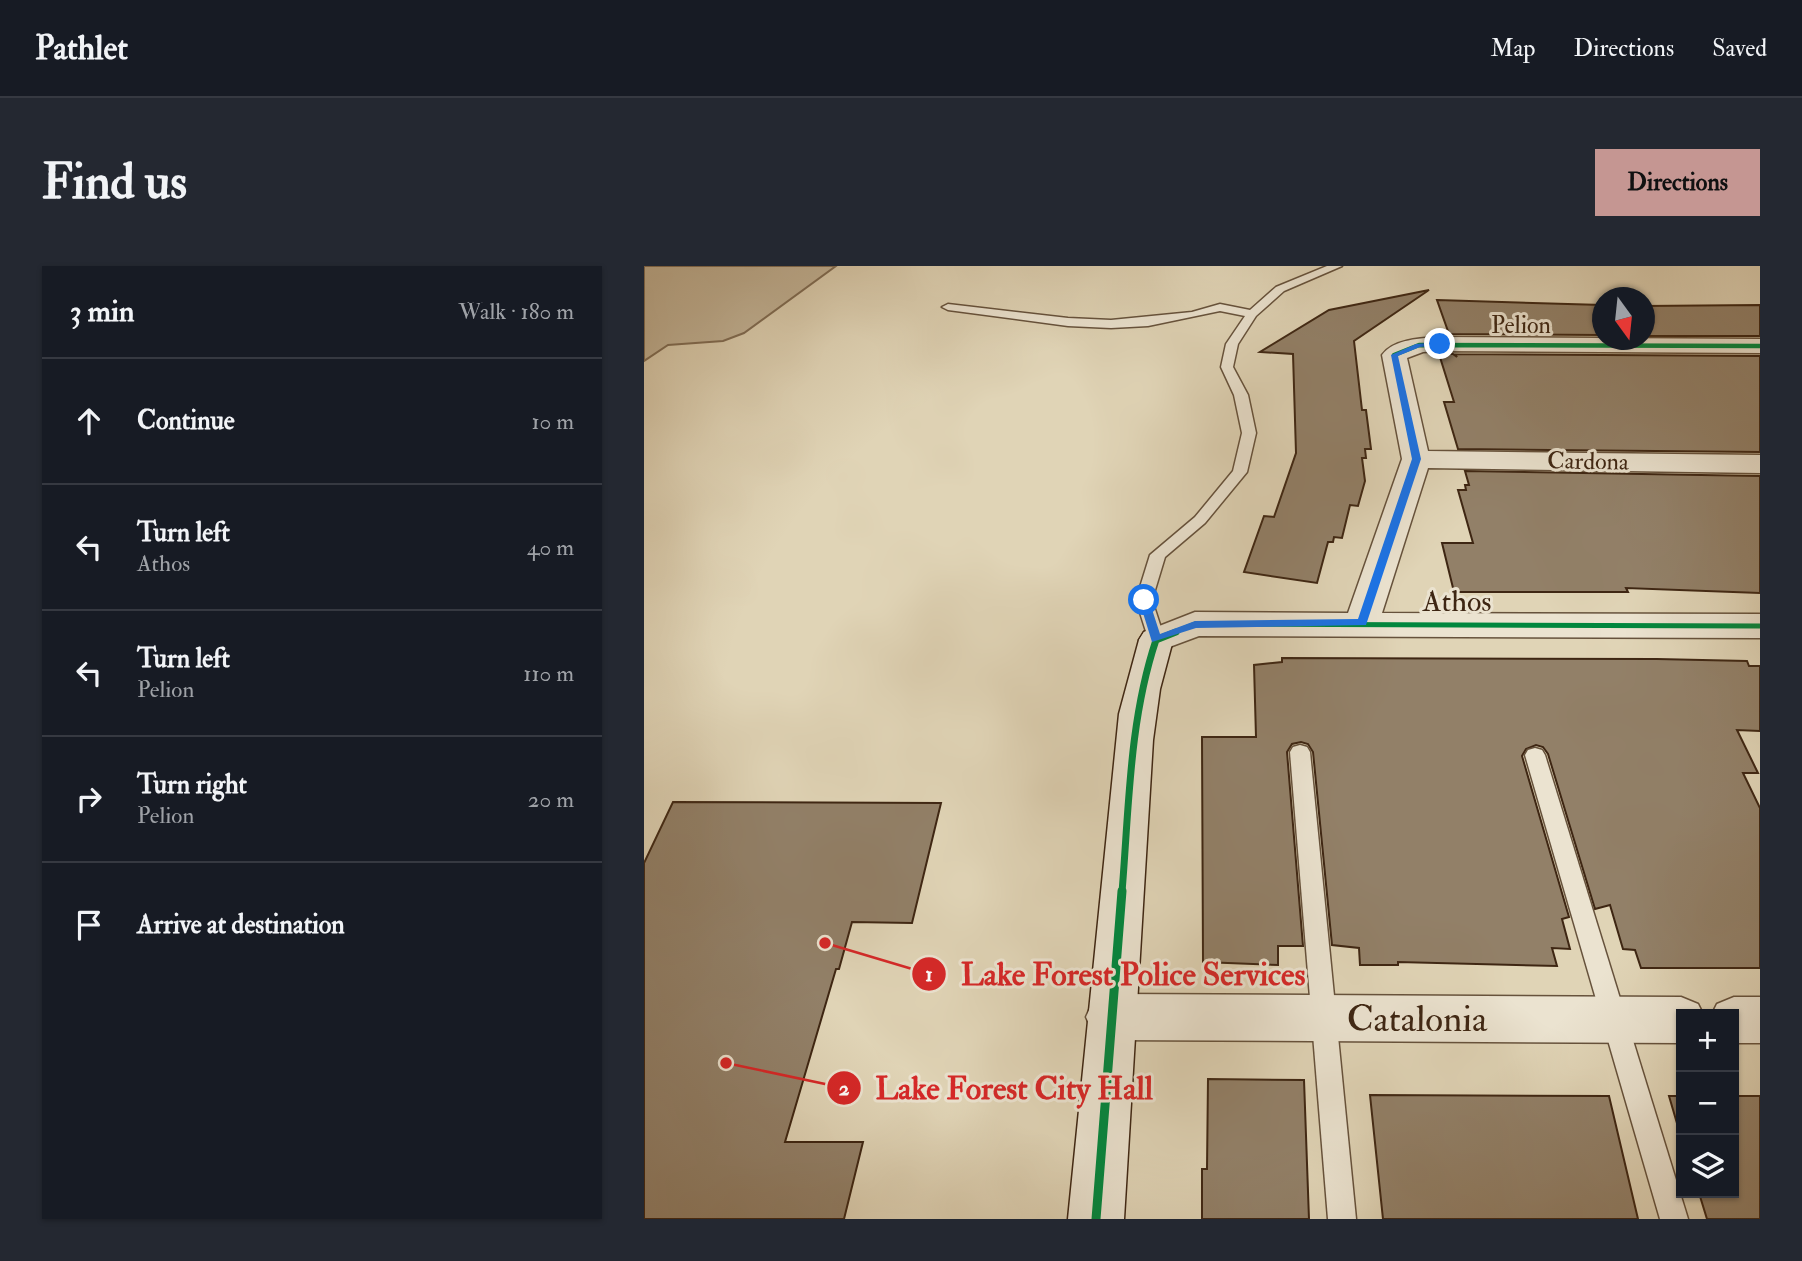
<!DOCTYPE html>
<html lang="en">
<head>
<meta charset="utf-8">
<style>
  :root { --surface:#171b24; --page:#242831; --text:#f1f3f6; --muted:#9ea1a6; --line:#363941; --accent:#c59692 }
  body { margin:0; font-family:"IM FELL Double Pica",serif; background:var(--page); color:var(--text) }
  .controls { position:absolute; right:21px; bottom:21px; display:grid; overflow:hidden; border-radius:0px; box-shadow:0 2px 5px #0004 }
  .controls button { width:63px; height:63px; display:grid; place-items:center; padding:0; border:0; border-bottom:2px solid var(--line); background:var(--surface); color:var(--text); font:35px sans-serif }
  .compass { position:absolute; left:948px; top:21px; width:63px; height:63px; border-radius:50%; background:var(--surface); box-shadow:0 2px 5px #0004; rotate:165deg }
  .stop { position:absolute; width:21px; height:21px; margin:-16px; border:5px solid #1a73e8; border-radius:50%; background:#fff }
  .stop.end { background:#1a73e8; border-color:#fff; box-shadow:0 2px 7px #0008 }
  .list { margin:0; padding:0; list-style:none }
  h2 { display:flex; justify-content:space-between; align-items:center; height:91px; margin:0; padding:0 28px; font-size:30px }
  h2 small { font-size:23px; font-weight:400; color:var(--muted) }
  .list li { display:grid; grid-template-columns:46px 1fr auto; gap:21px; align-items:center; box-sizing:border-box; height:126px; padding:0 28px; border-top:2px solid var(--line) }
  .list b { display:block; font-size:26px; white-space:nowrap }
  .list p { margin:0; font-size:23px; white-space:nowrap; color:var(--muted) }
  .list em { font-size:23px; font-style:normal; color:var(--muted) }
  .icon { flex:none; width:38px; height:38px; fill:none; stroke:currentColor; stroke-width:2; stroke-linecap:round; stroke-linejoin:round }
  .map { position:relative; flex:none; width:1116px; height:953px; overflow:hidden; border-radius:0px }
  header { display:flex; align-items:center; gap:42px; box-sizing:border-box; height:98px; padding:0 35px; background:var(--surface); border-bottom:2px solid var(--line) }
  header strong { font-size:33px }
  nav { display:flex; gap:38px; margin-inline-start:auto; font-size:24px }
  .intro { display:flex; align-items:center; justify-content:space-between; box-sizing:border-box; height:168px; padding:0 42px }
  h1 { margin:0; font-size:49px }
  .button { padding:18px 32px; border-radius:0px; background:var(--accent); color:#111; font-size:24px; font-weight:700 }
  main { display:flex; gap:42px; padding:0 42px }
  aside { flex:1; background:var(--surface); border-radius:0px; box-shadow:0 2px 5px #0004 }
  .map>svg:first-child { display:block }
  .green { fill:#c4b69a; stroke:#816e56; stroke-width:2 }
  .building { fill:#928068; stroke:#3e2613; stroke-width:2 }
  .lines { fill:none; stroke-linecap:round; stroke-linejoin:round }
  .lane-casing { stroke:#66523c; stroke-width:3 }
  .street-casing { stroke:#66523c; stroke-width:3 }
  .secondary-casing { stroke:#3e2613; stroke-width:3 }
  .lane { fill:#ebe3d0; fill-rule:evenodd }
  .street { fill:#ebe3d0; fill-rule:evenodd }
  .secondary { fill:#ebe3d0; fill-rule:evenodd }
  .cycleway-far3-casing { stroke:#ebe3d0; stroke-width:7 }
  .cycleway-far2-casing { stroke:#ebe3d0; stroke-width:9 }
  .cycleway-far1-casing { stroke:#ebe3d0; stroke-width:11 }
  .cycleway-casing { stroke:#ebe3d0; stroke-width:13 }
  .cycleway-far3 { stroke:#00873e; stroke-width:4.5 }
  .cycleway-far2 { stroke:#00873e; stroke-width:5 }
  .cycleway-far1 { stroke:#00873e; stroke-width:7 }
  .cycleway { stroke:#00873e; stroke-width:9 }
  .route { fill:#1a73e8 }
  .labels { text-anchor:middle; stroke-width:6; stroke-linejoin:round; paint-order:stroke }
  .far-street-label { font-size:24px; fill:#3e2613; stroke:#ebe3d0 }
  .street-label { font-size:30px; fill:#3e2613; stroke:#ebe3d0 }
  .near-street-label { font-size:37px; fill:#3e2613; stroke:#ebe3d0 }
  .leader { fill:none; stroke:#d62828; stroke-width:2.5 }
  .callout-dot { fill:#d62828; stroke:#ebe3d0; stroke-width:2.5 }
  .mark-label { font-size:21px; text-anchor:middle; font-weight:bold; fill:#fff }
  .callout-label { font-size:32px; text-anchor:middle; font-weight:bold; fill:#d62828; stroke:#ebe3d0; stroke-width:6; stroke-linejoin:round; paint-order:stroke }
</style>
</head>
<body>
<header>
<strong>Pathlet</strong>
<nav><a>Map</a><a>Directions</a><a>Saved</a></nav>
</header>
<div class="intro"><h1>Find us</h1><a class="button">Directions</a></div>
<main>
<aside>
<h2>3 min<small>Walk · 180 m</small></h2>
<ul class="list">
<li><svg class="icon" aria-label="ahead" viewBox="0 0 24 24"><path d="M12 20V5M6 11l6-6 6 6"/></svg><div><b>Continue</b></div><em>10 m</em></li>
<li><svg class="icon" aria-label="left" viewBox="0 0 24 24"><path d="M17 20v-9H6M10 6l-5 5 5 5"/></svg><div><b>Turn left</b><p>Athos</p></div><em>40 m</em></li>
<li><svg class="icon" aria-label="left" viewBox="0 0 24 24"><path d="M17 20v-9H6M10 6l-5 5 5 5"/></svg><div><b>Turn left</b><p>Pelion</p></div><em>110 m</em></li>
<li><svg class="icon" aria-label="right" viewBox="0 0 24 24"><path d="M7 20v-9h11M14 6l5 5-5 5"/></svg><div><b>Turn right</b><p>Pelion</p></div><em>20 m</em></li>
<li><svg class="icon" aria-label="arrive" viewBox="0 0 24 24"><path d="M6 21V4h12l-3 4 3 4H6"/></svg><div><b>Arrive at destination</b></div></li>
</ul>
</aside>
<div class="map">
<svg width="1116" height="953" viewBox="0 0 1116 953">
  <rect width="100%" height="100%" fill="#e0d4b6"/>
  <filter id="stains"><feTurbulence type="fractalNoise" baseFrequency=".00286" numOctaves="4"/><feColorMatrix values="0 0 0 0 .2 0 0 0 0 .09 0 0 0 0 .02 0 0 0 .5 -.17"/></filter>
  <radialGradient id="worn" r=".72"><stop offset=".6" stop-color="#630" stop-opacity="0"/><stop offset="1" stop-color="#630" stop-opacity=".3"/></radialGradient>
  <polygon class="green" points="0,0 192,0 100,67 79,75 24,79 0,95"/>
  <g class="building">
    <polygon points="785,24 710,75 718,144 722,144 727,183 721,183 722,192 718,192 721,215 714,240 706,239 698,272 690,271 689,276 684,276 673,317 600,306 620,250 630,251 652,187 649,88 616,86 685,44"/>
    <polygon points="793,34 958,39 958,69 805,68"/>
    <polygon points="1116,39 1116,70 1000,70 1000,40"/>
    <polygon points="795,88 809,88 813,91 811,88 1116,90 1116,186 814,183 800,136 810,136"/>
    <polygon points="821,205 1116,210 1116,327 982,322 984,326 810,326 798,277 829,277 814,224 822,224 821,219 825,219"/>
    <polygon points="638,392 1013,393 1103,395 1105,400 1116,400 1116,465 1093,464 1114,507 1099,507 1116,542 1116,702 997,702 991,684 979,683 966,639 951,643 904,488 899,481 892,479 882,483 878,490 925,651 918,653 926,683 908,682 913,700 754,696 754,699 716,699 715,682 688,679 669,486 664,478 657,476 648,478 643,486 659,680 634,680 634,699 559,696 558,471 612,471 610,399 638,396"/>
    <polygon points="29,536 297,537 268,657 208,656 195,703 192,703 141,876 219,876 200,953 0,953 0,597"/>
    <polygon points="564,813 660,814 665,953 558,953 558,903 563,903"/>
    <polygon points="726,829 965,830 994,953 739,953"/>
    <polygon points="1025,830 1037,830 1037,871"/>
    <polygon points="1090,830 1116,830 1116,953 1063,953 1055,927 1090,927"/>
  </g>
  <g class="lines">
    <defs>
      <g id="lane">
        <polygon points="683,0 698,0 640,25 612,50 594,78 589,101 604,129 612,167 603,206 561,257 521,291 508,334 521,374 512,380 506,378 492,334 506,289 551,251 589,205 598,167 590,129 577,101 582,78 601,50 576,45 504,60 467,62 424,60 304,44 298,41 304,38 424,52 467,54 548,46 576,38 606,44 632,21"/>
        <polygon points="656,479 663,481 666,486 712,953 684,953 646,486 649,481"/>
        <polygon points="891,482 898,484 901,489 1044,953 1016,953 881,489 884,484"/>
      </g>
      <g id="street">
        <path d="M 796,71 L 1116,73 L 1116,87 L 796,85 L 779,86 L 763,92 L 784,185 L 1116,189 L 1116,207 L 784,202 L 738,347 L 1116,348 L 1116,372 L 555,370 L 512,386 L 500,382 L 495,374 L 500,366 L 551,346 L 704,347 L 758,193 L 738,89 C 749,73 778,72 796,71 Z"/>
        <polygon points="466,728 1037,731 1054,738 1059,748 1037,748 1037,777 466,774 449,767 442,751 449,735"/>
        <polygon points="1090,731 1116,731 1116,777 1090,777 1090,748 1068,748 1073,738"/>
      </g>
      <polygon id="secondary" points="512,362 524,366 529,374 516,423 509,474 480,953 424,953 475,448 495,374 500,366"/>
    </defs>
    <use href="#lane" class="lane-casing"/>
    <use href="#street" class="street-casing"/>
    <use href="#secondary" class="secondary-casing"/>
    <use href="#lane" class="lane"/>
    <use href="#street" class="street"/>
    <use href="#secondary" class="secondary"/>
    <defs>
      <polyline id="cycleway-far3" points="766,163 750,89 775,79 1116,80"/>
      <g id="cycleway-far2">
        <polyline points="718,357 772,193 765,161"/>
        <polyline points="528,367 551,358 1116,360"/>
      </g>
      <path id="cycleway-far1" d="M 478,626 C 485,542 485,455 512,374 L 532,366"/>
      <polyline id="cycleway" points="452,953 478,625"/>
    </defs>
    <use href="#cycleway-far3" class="cycleway-far3-casing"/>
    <use href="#cycleway-far2" class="cycleway-far2-casing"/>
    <use href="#cycleway-far1" class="cycleway-far1-casing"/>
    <use href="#cycleway" class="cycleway-casing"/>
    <use href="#cycleway-far3" class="cycleway-far3"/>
    <use href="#cycleway-far2" class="cycleway-far2"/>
    <use href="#cycleway-far1" class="cycleway-far1"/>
    <use href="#cycleway" class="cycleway"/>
  </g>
  <polygon class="route" points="796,76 799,79 776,81 754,90 777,193 722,359 552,362 508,376 495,334 500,330 505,334 516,368 551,355 714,353 768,193 747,89 772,78"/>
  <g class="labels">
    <g class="far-street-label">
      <text x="877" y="67">Pelion</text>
      <text transform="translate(944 195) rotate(1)" y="8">Cardona</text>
    </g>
    <g class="street-label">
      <text x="813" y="345">Athos</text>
    </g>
    <g class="near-street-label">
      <text x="773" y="765">Catalonia</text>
    </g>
  </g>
  <path class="leader" d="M181 677L285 708M82 797L200 822"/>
  <g class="callout-dot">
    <circle cx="181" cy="677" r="7"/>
    <circle cx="82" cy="797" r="7"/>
    <circle cx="285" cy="708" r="18"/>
    <circle cx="200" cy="822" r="18"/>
  </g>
  <g class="mark-label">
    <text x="285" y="715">1</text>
    <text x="200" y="829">2</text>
  </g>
  <g class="callout-label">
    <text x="489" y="719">Lake Forest Police Services</text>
    <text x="370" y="833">Lake Forest City Hall</text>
  </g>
  <rect width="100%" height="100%" filter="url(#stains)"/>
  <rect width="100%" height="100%" fill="url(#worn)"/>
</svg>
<div class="controls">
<button>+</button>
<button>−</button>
<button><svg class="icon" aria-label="layers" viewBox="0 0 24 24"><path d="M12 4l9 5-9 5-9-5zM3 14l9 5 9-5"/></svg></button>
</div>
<svg class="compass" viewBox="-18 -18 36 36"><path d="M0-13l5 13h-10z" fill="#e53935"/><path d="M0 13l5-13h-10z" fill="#9ea1a6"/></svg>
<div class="stop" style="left:500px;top:334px"></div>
<div class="stop end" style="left:796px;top:78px"></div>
</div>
</main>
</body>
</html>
